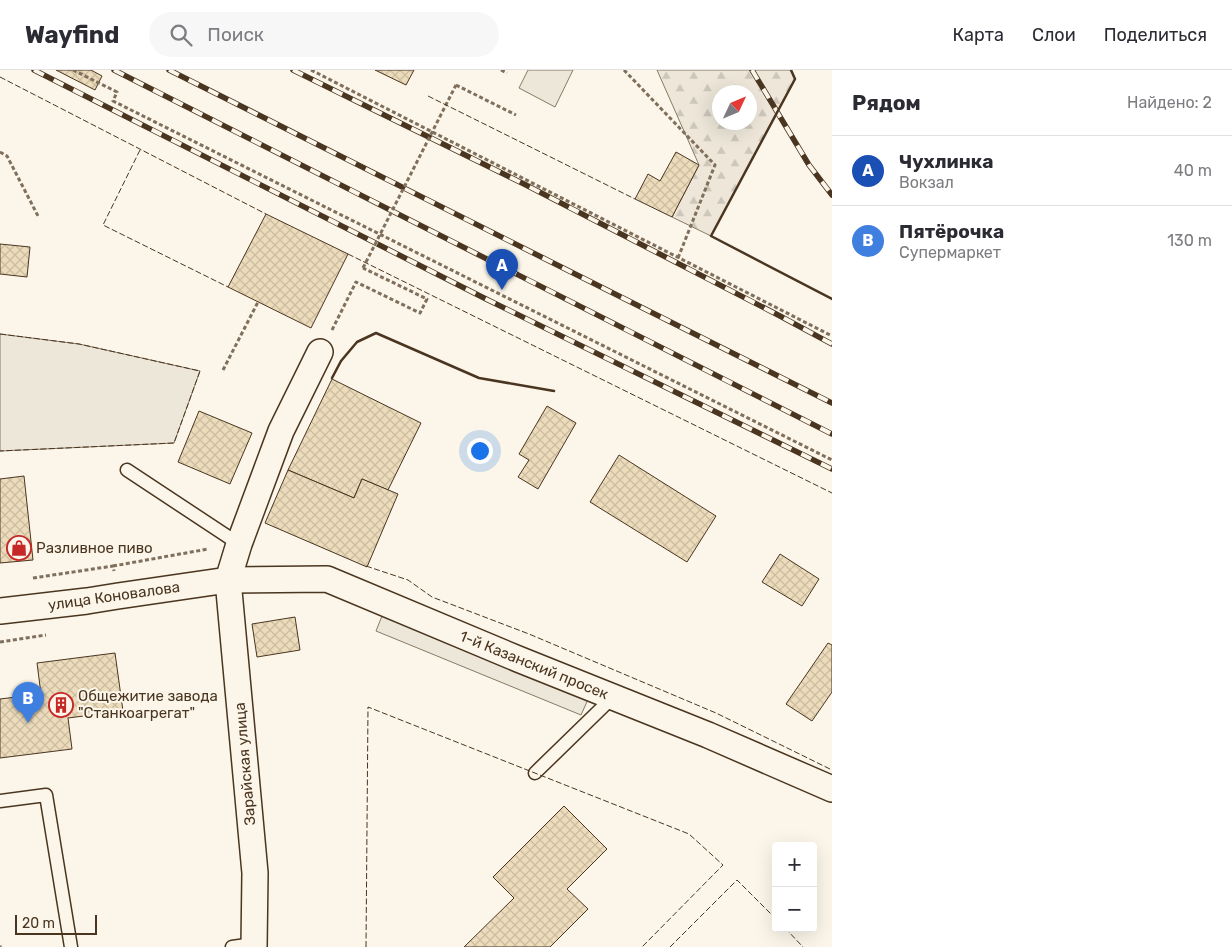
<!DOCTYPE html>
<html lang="ru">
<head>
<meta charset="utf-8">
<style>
  :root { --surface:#fff; --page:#f7f7f7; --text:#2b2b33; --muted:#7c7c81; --line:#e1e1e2; --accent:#1a73e8 }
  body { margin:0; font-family:Rubik,sans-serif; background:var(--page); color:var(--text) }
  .controls { position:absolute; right:15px; bottom:15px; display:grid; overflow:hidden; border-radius:5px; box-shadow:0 5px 20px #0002 }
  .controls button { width:45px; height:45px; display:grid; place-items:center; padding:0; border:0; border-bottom:1px solid var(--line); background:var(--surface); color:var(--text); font:25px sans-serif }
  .compass { position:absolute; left:712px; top:15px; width:45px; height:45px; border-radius:50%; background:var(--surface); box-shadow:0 5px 20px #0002; rotate:46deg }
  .scale { position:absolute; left:15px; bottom:12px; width:82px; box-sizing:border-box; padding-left:5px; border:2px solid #4a3520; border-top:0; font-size:14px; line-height:18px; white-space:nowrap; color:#4a3520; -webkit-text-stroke:4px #fbf6e9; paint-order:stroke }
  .you { position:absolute; left:479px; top:380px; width:18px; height:18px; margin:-12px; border:4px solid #fff; border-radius:50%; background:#1a73e8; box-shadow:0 0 0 8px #1a73e833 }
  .badge { display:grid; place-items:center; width:32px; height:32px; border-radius:50%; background:var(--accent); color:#fff; font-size:16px; font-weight:700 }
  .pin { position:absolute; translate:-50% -41px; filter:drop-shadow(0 1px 2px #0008) }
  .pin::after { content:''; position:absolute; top:26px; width:18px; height:15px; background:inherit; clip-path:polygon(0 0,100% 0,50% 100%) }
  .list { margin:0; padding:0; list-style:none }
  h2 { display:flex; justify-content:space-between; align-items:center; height:65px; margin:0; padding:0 20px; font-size:21px }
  h2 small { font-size:16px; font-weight:400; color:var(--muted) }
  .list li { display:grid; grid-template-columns:32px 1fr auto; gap:15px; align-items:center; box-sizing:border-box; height:70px; padding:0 20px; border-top:1px solid var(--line) }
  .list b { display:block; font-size:19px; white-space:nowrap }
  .list p { margin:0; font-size:16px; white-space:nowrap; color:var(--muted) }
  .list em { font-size:16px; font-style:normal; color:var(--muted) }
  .icon { flex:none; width:28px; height:28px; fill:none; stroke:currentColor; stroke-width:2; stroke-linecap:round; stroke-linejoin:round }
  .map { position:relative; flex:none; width:832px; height:877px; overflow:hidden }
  header { display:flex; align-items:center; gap:30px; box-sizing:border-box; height:70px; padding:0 25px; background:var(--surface); border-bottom:1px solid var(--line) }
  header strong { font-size:24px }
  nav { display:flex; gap:28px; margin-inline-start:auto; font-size:18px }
  .search { width:350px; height:45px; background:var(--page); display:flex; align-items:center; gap:12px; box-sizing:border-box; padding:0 18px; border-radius:28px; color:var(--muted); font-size:19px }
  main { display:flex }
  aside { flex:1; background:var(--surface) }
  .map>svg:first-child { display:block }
  .forest { fill:url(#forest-firs); stroke:#887966; fill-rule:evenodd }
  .parking { fill:#ede7d9; stroke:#887966 }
  .building { fill:url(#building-cross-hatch); stroke:#4a3520 }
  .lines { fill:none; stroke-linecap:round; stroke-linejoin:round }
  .service-casing { stroke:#4a3520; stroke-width:15 }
  .minor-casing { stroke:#4a3520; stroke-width:28 }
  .path { stroke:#7f6f5c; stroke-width:3; stroke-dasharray:4 2.5; stroke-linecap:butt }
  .service { stroke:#fbf6e9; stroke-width:12 }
  .minor { stroke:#fbf6e9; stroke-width:25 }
  .rail-casing { stroke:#4a3520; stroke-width:5.5 }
  .rail { stroke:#fbf6e9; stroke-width:4; stroke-dasharray:11; stroke-linecap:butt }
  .path-bridge { stroke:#7f6f5c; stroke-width:3; stroke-dasharray:4 2.5; stroke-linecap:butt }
  .fence { stroke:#4a3520; stroke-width:1; stroke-dasharray:6 2.5; stroke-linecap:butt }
  .wall { stroke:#4a3520; stroke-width:2.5 }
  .labels { text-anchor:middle; stroke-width:4; stroke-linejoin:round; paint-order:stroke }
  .poi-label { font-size:15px; fill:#4a3520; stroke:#fbf6e9; text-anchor:start }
  .street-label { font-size:15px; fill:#4a3520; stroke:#fbf6e9 }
</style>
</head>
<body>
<header>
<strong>Wayfind</strong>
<div class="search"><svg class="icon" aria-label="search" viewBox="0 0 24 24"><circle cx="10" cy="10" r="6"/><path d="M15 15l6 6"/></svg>Поиск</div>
<nav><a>Карта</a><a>Слои</a><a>Поделиться</a></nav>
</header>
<main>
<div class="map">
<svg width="832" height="877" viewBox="0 0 832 877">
  <defs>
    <pattern id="forest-firs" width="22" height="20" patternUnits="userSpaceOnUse" patternTransform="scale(1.25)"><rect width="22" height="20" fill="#ede6d9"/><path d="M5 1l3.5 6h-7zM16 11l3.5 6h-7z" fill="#cdc6ba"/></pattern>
    <pattern id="building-cross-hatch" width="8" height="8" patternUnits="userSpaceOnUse" patternTransform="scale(1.25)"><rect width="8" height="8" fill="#ecdcbc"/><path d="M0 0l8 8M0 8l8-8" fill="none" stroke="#ccbda1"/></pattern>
  </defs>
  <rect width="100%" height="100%" fill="#fbf6e9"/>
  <path class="forest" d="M 657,0 L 791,0 L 795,9 L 711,166 L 672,147 L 699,95 ZM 720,22 L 750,22 L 750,52 L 720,52 Z"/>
  <g class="parking">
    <polygon points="528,0 573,0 555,37 519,18"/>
    <polygon points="0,264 79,274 200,301 174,373 0,381"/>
    <polygon points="384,541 590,625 581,645 376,561"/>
  </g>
  <g class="building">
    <polygon points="56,0 91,0 102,6 95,20"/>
    <polygon points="375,0 414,0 406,15"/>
    <polygon points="676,82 699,95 672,147 635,129 648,104 660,111"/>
    <polygon points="266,144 348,184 311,258 228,217"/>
    <polygon points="0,174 30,177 27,207 0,204"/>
    <polygon points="332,309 421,353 388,420 362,409 354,428 288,400"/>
    <polygon points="547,336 576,353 538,419 518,407 529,390 519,384"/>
    <polygon points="199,341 252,363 230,414 178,392"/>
    <polygon points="619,385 716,446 687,492 590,432"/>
    <polygon points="288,400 354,428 362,409 398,424 367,497 265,453"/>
    <polygon points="24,406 33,490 0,493 0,409"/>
    <polygon points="780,484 819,509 802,536 762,512"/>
    <polygon points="295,547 300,580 257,587 252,554"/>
    <polygon points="828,573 832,575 832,622 812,651 786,634"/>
    <polygon points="115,583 123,641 68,648 72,679 0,688 0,629 41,624 37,593"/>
    <polygon points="564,736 607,779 567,819 588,839 550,877 464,877 514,828 493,807"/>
  </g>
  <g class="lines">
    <defs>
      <g id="service">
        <polyline points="127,400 239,474"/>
        <polyline points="535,703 613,627"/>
        <polyline points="0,731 46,725 71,877"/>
        <polyline points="232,877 254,874"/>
      </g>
      <g id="minor">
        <polyline points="0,541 87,531 118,526 228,510 327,509 518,589 708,665 832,719"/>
        <polyline points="254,877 255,803 228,510 239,474 281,361 320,282"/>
      </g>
    </defs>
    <use href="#service" class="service-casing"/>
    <use href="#minor" class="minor-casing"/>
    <g class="path">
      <polyline points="73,0 117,22 113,31 832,390"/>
      <polyline points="311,0 832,266"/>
      <polyline points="501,0 507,3"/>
      <polyline points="624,0 715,95 678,188"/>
      <polyline points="456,15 516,45"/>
      <polyline points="0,82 7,86 38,146"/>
      <polyline points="332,260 356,212 420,243 427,229 363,198"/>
      <polyline points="223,300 258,232"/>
      <polyline points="113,496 208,479"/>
      <polyline points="33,508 113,496 114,501"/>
      <polyline points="0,572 46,565"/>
      <polyline points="0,876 1,877"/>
    </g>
    <use href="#service" class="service"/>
    <use href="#minor" class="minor"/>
    <defs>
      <g id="rail">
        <polyline points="34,0 486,229 832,399"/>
        <polyline points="114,0 832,364"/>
        <polyline points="169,0 832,333"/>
        <polyline points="293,0 524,114 780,246 832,274"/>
        <polyline points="752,0 809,95 832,125"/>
      </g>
    </defs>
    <use href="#rail" class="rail-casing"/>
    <use href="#rail" class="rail"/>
    <polyline class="path-bridge" points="363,198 456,15"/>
    <g class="fence">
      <polyline points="0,7 266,144"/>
      <polyline points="428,26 635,129"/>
      <polyline points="140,80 103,155 228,217"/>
      <polyline points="348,184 832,423"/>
      <polyline points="0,264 79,274 200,301 174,373 0,381"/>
      <polyline points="366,496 408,510 432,527 529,564 716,643 832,700"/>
      <polyline points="785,858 803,877"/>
      <polyline points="366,877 368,637 689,764 723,795 642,877"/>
      <polyline points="670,877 737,810 776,849"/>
    </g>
    <g class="wall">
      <polyline points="791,0 795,9 711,166 832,229"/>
      <polyline points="332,308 341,291 357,272 376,263 479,308 554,321"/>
    </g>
  </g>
  <defs>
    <symbol id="shop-ring" viewBox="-11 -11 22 22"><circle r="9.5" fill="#fbf6e9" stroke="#c62828" stroke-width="1.5"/><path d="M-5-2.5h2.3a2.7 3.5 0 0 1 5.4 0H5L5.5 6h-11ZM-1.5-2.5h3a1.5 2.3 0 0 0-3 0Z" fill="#c62828"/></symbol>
    <symbol id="building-ring" viewBox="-11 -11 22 22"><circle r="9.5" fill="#fbf6e9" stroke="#c62828" stroke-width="1.5"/><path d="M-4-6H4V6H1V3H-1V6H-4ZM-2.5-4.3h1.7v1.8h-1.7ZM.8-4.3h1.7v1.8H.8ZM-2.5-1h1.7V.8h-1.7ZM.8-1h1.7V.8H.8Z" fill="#c62828"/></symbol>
  </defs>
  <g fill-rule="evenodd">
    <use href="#shop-ring" x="5" y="464" width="28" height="28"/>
    <use href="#building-ring" x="47" y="621" width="28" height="28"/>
  </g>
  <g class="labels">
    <g class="poi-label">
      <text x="36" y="483">Разливное пиво</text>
      <text x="78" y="631">Общежитие завода<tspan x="78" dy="17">"Станкоагрегат"</tspan></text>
    </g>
    <g class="street-label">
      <text transform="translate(114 526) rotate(-8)" y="5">улица Коновалова</text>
      <text transform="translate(534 595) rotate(22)" y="5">1-й Казанский просек</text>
      <text transform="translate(245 694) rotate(-95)" y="5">Зарайская улица</text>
    </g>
  </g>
</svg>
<div class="controls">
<button>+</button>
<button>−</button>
</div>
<svg class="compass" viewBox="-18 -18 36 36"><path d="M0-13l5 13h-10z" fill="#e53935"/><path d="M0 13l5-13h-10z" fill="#7c7c81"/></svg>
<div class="scale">20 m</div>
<div class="you"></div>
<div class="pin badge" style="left:502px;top:220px;background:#1a4fb4">A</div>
<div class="pin badge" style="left:28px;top:653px;background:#3f7fe0">B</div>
</div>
<aside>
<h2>Рядом<small>Найдено: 2</small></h2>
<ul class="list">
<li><span class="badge" style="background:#1a4fb4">A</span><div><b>Чухлинка</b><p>Вокзал</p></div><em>40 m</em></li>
<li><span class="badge" style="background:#3f7fe0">B</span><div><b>Пятёрочка</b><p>Супермаркет</p></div><em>130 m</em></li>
</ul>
</aside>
</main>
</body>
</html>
